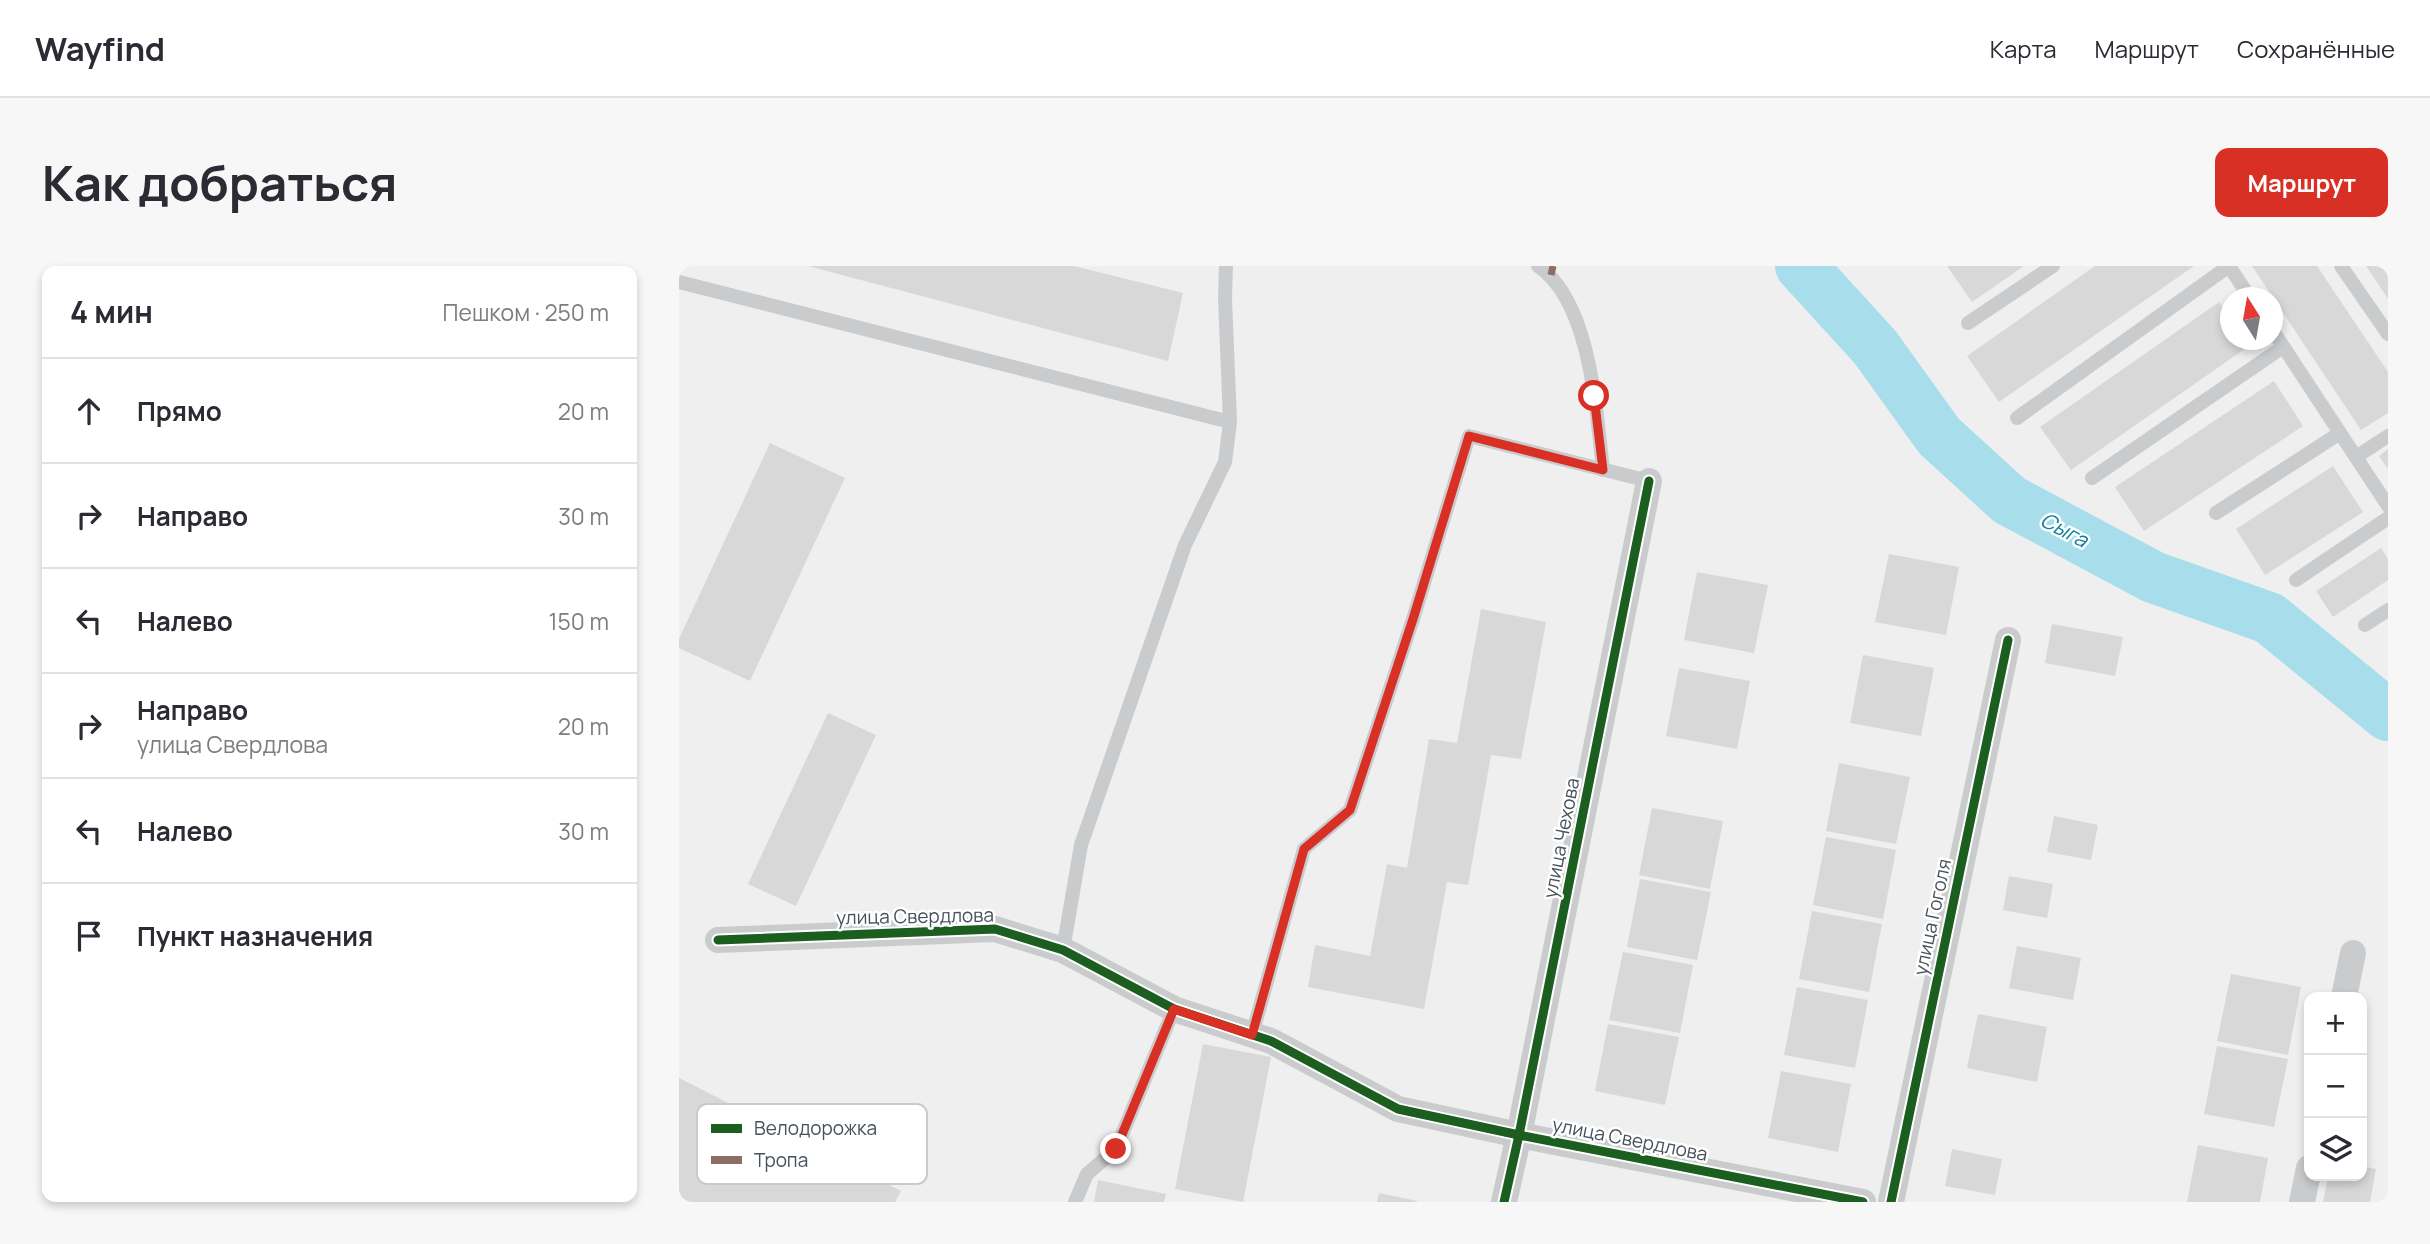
<!DOCTYPE html>
<html lang="ru">
<head>
<meta charset="utf-8">
<style>
  :root { --surface:#fff; --page:#f7f7f7; --text:#2b2b33; --muted:#7c7c81; --line:#e1e1e2; --accent:#d93025 }
  body { margin:0; font-family:Manrope,sans-serif; background:var(--page); color:var(--text) }
  .controls { position:absolute; right:21px; bottom:21px; display:grid; overflow:hidden; border-radius:14px; box-shadow:0 4px 10px #0003 }
  .controls button { width:63px; height:63px; display:grid; place-items:center; padding:0; border:0; border-bottom:2px solid var(--line); background:var(--surface); color:var(--text); font:35px sans-serif }
  .compass { position:absolute; left:1541px; top:21px; width:63px; height:63px; border-radius:50%; background:var(--surface); box-shadow:0 4px 10px #0003; rotate:349deg }
  .stop { position:absolute; width:21px; height:21px; margin:-16px; border:5px solid #d93025; border-radius:50%; background:#fff }
  .stop.end { background:#d93025; border-color:#fff; box-shadow:0 2px 7px #0008 }
  .list { margin:0; padding:0; list-style:none }
  h2 { display:flex; justify-content:space-between; align-items:center; height:91px; margin:0; padding:0 28px; font-size:30px }
  h2 small { font-size:23px; font-weight:400; color:var(--muted) }
  .list li { display:grid; grid-template-columns:46px 1fr auto; gap:21px; align-items:center; box-sizing:border-box; height:105px; padding:0 28px; border-top:2px solid var(--line) }
  .list b { display:block; font-size:26px; white-space:nowrap }
  .list p { margin:0; font-size:23px; white-space:nowrap; color:var(--muted) }
  .list em { font-size:23px; font-style:normal; color:var(--muted) }
  .icon { flex:none; width:38px; height:38px; fill:none; stroke:currentColor; stroke-width:2; stroke-linecap:round; stroke-linejoin:round }
  .map { position:relative; flex:none; width:1709px; height:936px; overflow:hidden; border-radius:14px }
  header { display:flex; align-items:center; gap:42px; box-sizing:border-box; height:98px; padding:0 35px; background:var(--surface); border-bottom:2px solid var(--line) }
  header strong { font-size:33px }
  nav { display:flex; gap:38px; margin-inline-start:auto; font-size:24px }
  .intro { display:flex; align-items:center; justify-content:space-between; box-sizing:border-box; height:168px; padding:0 42px }
  h1 { margin:0; font-size:49px }
  .button { padding:18px 32px; border-radius:14px; background:var(--accent); color:#fff; font-size:24px; font-weight:700 }
  main { display:flex; gap:42px; padding:0 42px }
  aside { flex:1; background:var(--surface); border-radius:14px; box-shadow:0 4px 10px #0003 }
  .map>svg:first-child { display:block }
  .lines { fill:none; stroke-linecap:round; stroke-linejoin:round }
  .river { stroke:#a8deec; stroke-width:52 }
  .building { fill:#d8d8d9 }
  .lane { stroke:#c9cbcd; stroke-width:14 }
  .street { stroke:#c9cbcd; stroke-width:26 }
  .quiet { stroke:#8d6e63; stroke-width:7; stroke-dasharray:14 7; stroke-linecap:butt }
  .cycleway-casing { stroke:#fff; stroke-width:13 }
  .cycleway { stroke:#1b5e20; stroke-width:9 }
  .route { stroke:#d93025; stroke-width:9 }
  .labels { text-anchor:middle; stroke-width:5; stroke-linejoin:round; paint-order:stroke }
  .street-label { font-size:19px; fill:#46515b; stroke:#fff }
  .water-label { font-size:21px; font-style:italic; fill:#0e7f9e; stroke:#fff }
  .key { fill:#fff; stroke:#c8cbce; stroke-width:2 }
  .key-label { font-size:19px; fill:#46515b }
</style>
</head>
<body>
<header>
<strong>Wayfind</strong>
<nav><a>Карта</a><a>Маршрут</a><a>Сохранённые</a></nav>
</header>
<div class="intro"><h1>Как добраться</h1><a class="button">Маршрут</a></div>
<main>
<aside>
<h2>4 мин<small>Пешком · 250 m</small></h2>
<ul class="list">
<li><svg class="icon" aria-label="ahead" viewBox="0 0 24 24"><path d="M12 20V5M6 11l6-6 6 6"/></svg><div><b>Прямо</b></div><em>20 m</em></li>
<li><svg class="icon" aria-label="right" viewBox="0 0 24 24"><path d="M7 20v-9h11M14 6l5 5-5 5"/></svg><div><b>Направо</b></div><em>30 m</em></li>
<li><svg class="icon" aria-label="left" viewBox="0 0 24 24"><path d="M17 20v-9H6M10 6l-5 5 5 5"/></svg><div><b>Налево</b></div><em>150 m</em></li>
<li><svg class="icon" aria-label="right" viewBox="0 0 24 24"><path d="M7 20v-9h11M14 6l5 5-5 5"/></svg><div><b>Направо</b><p>улица Свердлова</p></div><em>20 m</em></li>
<li><svg class="icon" aria-label="left" viewBox="0 0 24 24"><path d="M17 20v-9H6M10 6l-5 5 5 5"/></svg><div><b>Налево</b></div><em>30 m</em></li>
<li><svg class="icon" aria-label="arrive" viewBox="0 0 24 24"><path d="M6 21V4h12l-3 4 3 4H6"/></svg><div><b>Пункт назначения</b></div></li>
</ul>
</aside>
<div class="map">
<svg width="1709" height="936" viewBox="0 0 1709 936">
  <rect width="100%" height="100%" fill="#efefef"/>
  <g class="lines">
    <polyline class="river" points="1122,0 1196,81 1260,170 1330,234 1474,311 1590,352 1709,449"/>
  </g>
  <g class="building">
    <polygon points="129,0 395,0 504,27 489,95"/>
    <polygon points="1268,0 1345,0 1293,36"/>
    <polygon points="1416,0 1515,0 1320,136 1288,90"/>
    <polygon points="1573,0 1638,0 1709,106 1709,147 1682,164"/>
    <polygon points="1687,0 1709,0 1709,33"/>
    <polygon points="1540,36 1552,53 1552,74 1566,74 1570,80 1392,204 1361,161"/>
    <polygon points="1595,115 1624,160 1465,265 1436,221"/>
    <polygon points="91,177 166,212 71,415 0,382 0,373"/>
    <polygon points="1709,183 1709,203 1700,190"/>
    <polygon points="1654,200 1684,246 1586,309 1557,263"/>
    <polygon points="1702,282 1709,293 1709,314 1654,351 1637,325"/>
    <polygon points="1210,288 1280,301 1267,369 1196,356"/>
    <polygon points="1018,306 1089,319 1075,387 1005,374"/>
    <polygon points="802,343 867,356 842,493 812,489 789,619 768,616 745,743 629,721 636,679 691,690 708,598 728,602 750,473 778,477"/>
    <polygon points="1373,358 1444,371 1436,410 1366,397"/>
    <polygon points="1184,389 1255,402 1242,470 1171,457"/>
    <polygon points="1000,402 1071,415 1058,483 987,470"/>
    <polygon points="149,447 197,469 117,640 69,618"/>
    <polygon points="1160,497 1231,511 1217,578 1147,565"/>
    <polygon points="973,542 1044,555 1031,623 960,609"/>
    <polygon points="1375,550 1419,559 1412,594 1368,586"/>
    <polygon points="1147,571 1217,584 1204,653 1134,639"/>
    <polygon points="1330,610 1374,618 1368,652 1324,644"/>
    <polygon points="961,613 1032,626 1018,694 948,681"/>
    <polygon points="1133,645 1203,658 1190,726 1120,713"/>
    <polygon points="1338,680 1402,692 1394,734 1330,722"/>
    <polygon points="944,686 1014,699 1001,767 930,754"/>
    <polygon points="1552,708 1622,721 1609,789 1538,775"/>
    <polygon points="1118,721 1189,734 1176,802 1105,789"/>
    <polygon points="1299,748 1368,761 1358,816 1288,802"/>
    <polygon points="929,758 1000,771 986,839 916,825"/>
    <polygon points="524,778 592,791 564,936 496,923"/>
    <polygon points="1538,780 1609,793 1595,861 1525,848"/>
    <polygon points="1102,805 1172,818 1159,886 1089,872"/>
    <polygon points="0,812 222,925 216,936 0,936"/>
    <polygon points="1519,879 1589,892 1581,936 1508,936"/>
    <polygon points="1273,883 1323,893 1316,929 1266,920"/>
    <polygon points="1683,900 1697,903 1691,936 1644,936 1649,910 1683,910"/>
    <polygon points="419,914 487,928 485,936 415,936"/>
    <polygon points="700,927 738,935 738,936 698,936"/>
  </g>
  <g class="lines">
    <g class="lane">
      <path d="M 859,0 C 912,36 917,145 924,204"/>
      <polyline points="1550,0 1571,32"/>
      <polyline points="1662,0 1709,68"/>
      <polyline points="0,16 551,156"/>
      <polyline points="1289,57 1374,0"/>
      <polyline points="1594,65 1709,240"/>
      <polyline points="1338,152 1550,0"/>
      <polyline points="1677,191 1709,170"/>
      <polyline points="1413,212 1604,81"/>
      <polyline points="1537,247 1661,167"/>
      <polyline points="1617,314 1709,252"/>
      <polyline points="1686,359 1709,344"/>
      <polyline points="384,684 402,579 506,279 546,196 551,156 546,32 547,0"/>
      <polyline points="573,769 625,583 671,544 734,353 790,170 970,215"/>
      <polyline points="396,936 408,908 437,883 495,743"/>
    </g>
    <g class="street">
      <polyline points="39,674 316,663 384,684 495,743 592,775 719,843 840,869 1184,936"/>
      <polyline points="1665,731 1674,687"/>
      <polyline points="825,936 840,869 970,215"/>
      <polyline points="1212,936 1329,374"/>
      <polyline points="1623,936 1630,902"/>
    </g>
    <polyline class="quiet" points="872,9 874,0"/>
    <defs>
      <g id="cycleway">
        <polyline points="39,674 316,663 384,684 495,743 592,775 719,843 840,869 1184,936"/>
        <polyline points="825,936 840,869 970,215"/>
        <polyline points="1212,936 1329,374"/>
      </g>
    </defs>
    <use href="#cycleway" class="cycleway-casing"/>
    <use href="#cycleway" class="cycleway"/>
  </g>
  <g class="lines">
    <polyline class="route" points="437,883 495,743 573,769 625,583 671,544 734,353 790,170 924,204 915,130"/>
  </g>
  <g class="labels">
    <g class="street-label">
      <text transform="translate(882 572) rotate(-79)" y="7">улица Чехова</text>
      <text transform="translate(236 650) rotate(-1)" y="7">улица Свердлова</text>
      <text transform="translate(1253 651) rotate(-78)" y="7">улица Гоголя</text>
      <text transform="translate(951 873) rotate(11)" y="7">улица Свердлова</text>
    </g>
    <g class="water-label">
      <text transform="translate(1385 264) rotate(28)" y="7">Сыга</text>
    </g>
  </g>
  <rect x="18" y="838" width="230" height="80" rx="10" class="key"/>
  <rect x="32" y="858" width="31" height="9" fill="#1b5e20"/>
  <rect x="32" y="890" width="31" height="8" fill="#8d6e63"/>
  <g class="key-label">
    <text x="75" y="869">Велодорожка</text>
    <text x="75" y="901">Тропа</text>
  </g>
</svg>
<div class="controls">
<button>+</button>
<button>−</button>
<button><svg class="icon" aria-label="layers" viewBox="0 0 24 24"><path d="M12 4l9 5-9 5-9-5zM3 14l9 5 9-5"/></svg></button>
</div>
<svg class="compass" viewBox="-18 -18 36 36"><path d="M0-13l5 13h-10z" fill="#e53935"/><path d="M0 13l5-13h-10z" fill="#7c7c81"/></svg>
<div class="stop" style="left:915px;top:130px"></div>
<div class="stop end" style="left:437px;top:883px"></div>
</div>
</main>
</body>
</html>
